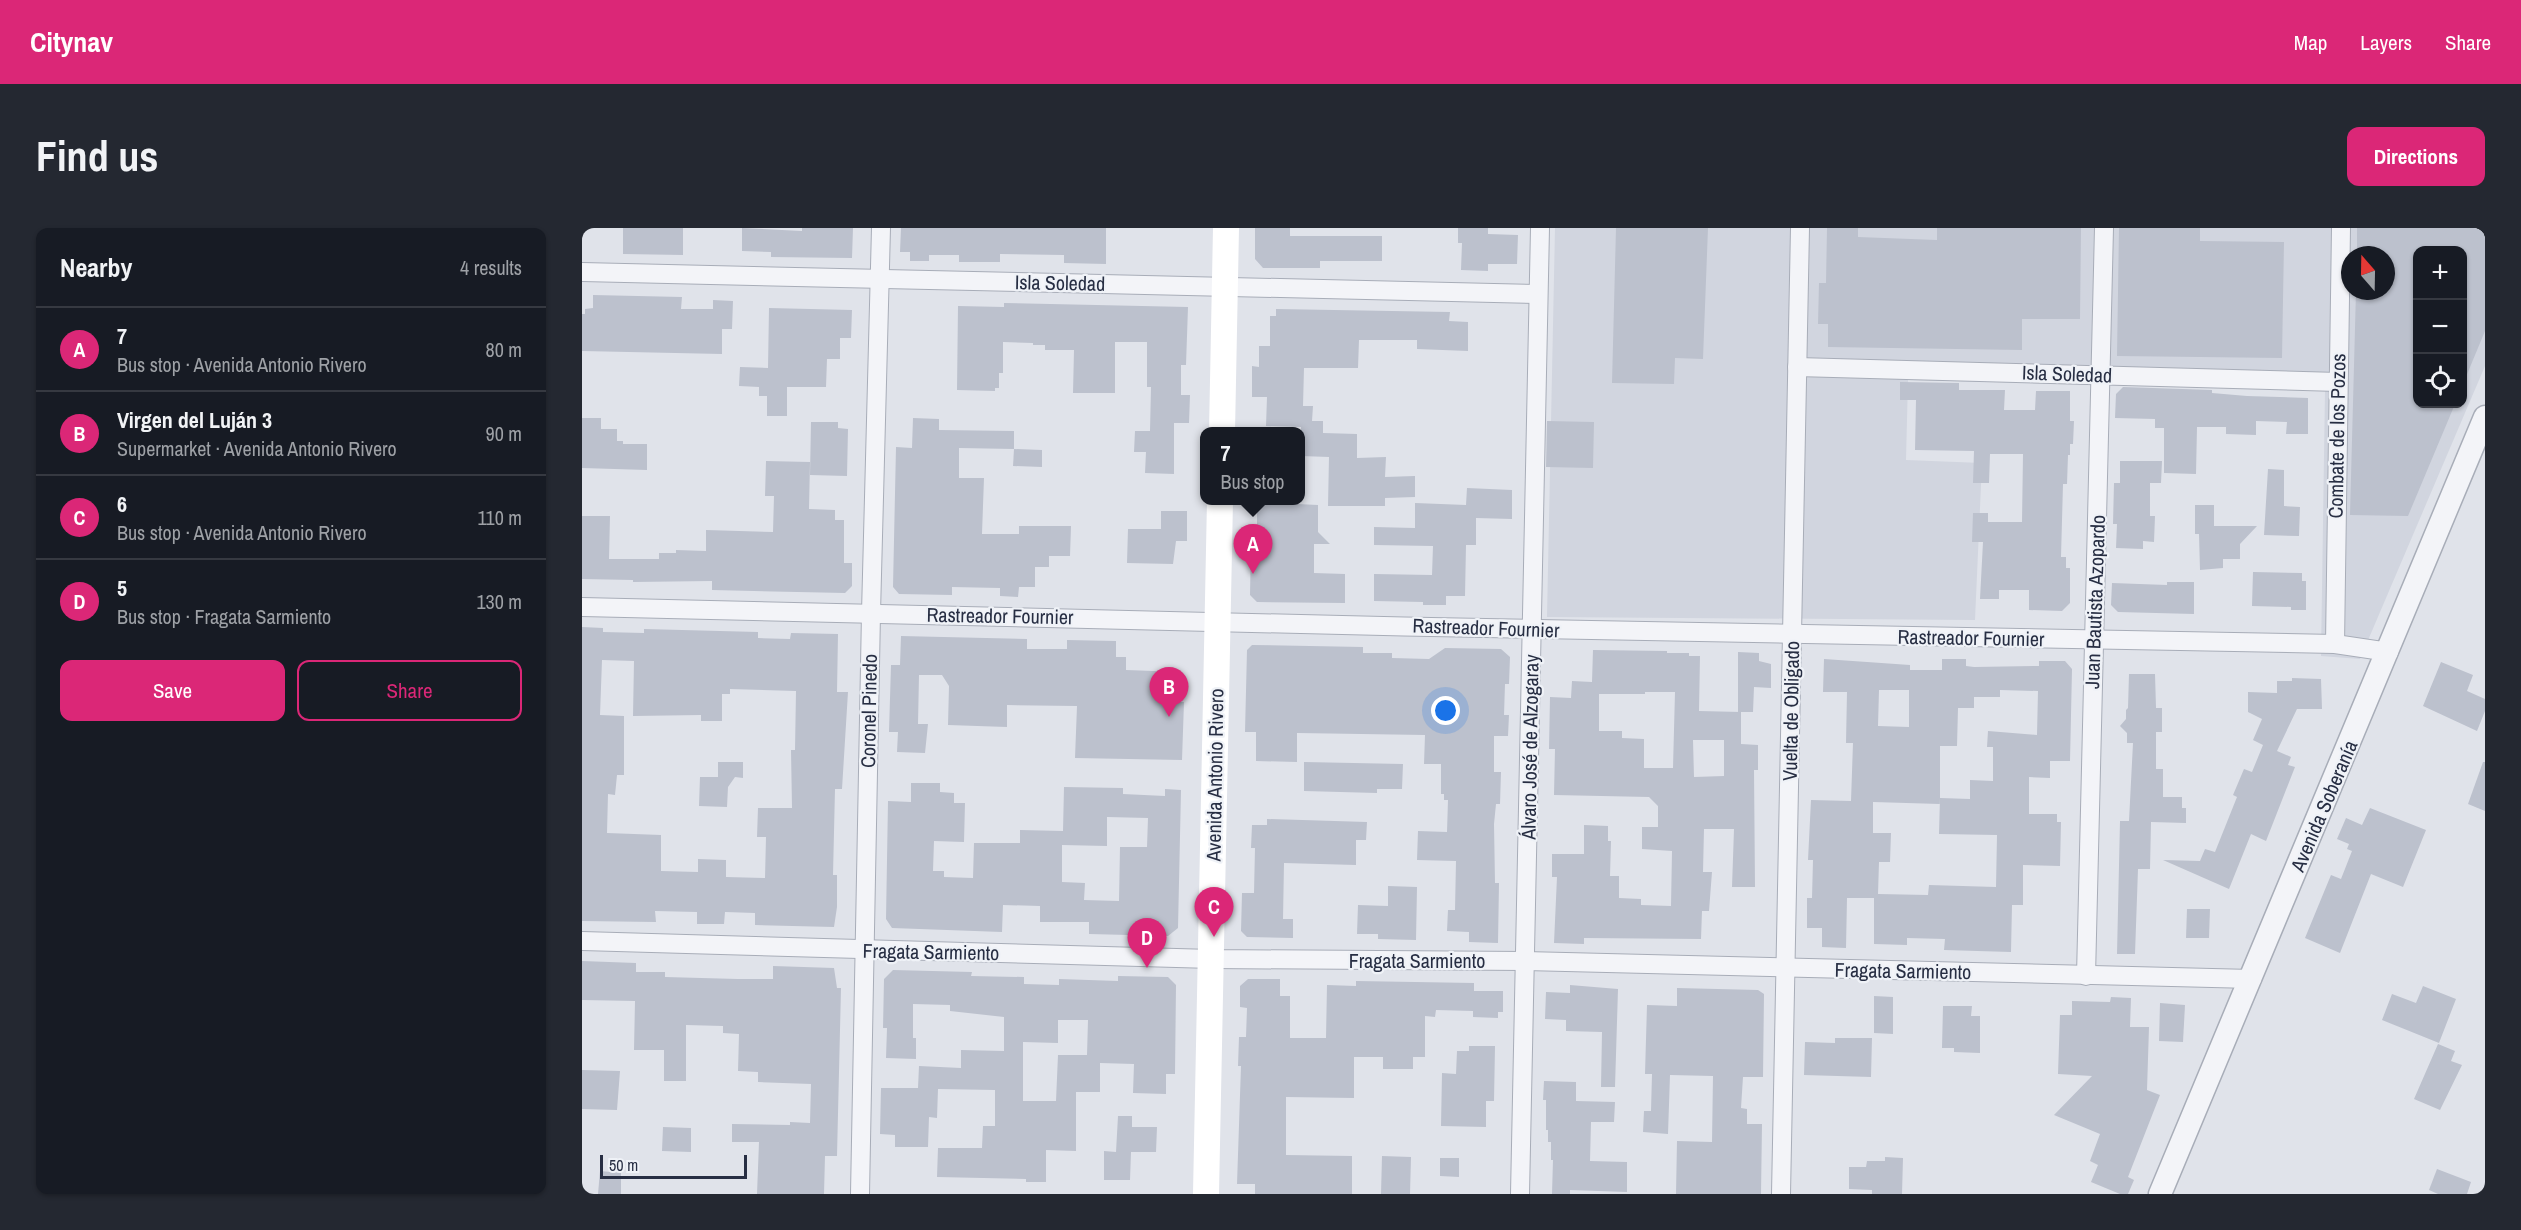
<!DOCTYPE html>
<html lang="en">
<head>
<meta charset="utf-8">
<style>
  :root { --surface:#171b24; --page:#242831; --text:#f1f3f6; --muted:#9ea1a6; --line:#363941; --accent:#db2777 }
  body { margin:0; font-family:"Archivo Narrow",sans-serif; background:var(--page); color:var(--text) }
  .controls { position:absolute; right:18px; top:18px; display:grid; overflow:hidden; border-radius:12px; box-shadow:0 2px 4px #0004 }
  .controls button { width:54px; height:54px; display:grid; place-items:center; padding:0; border:0; border-bottom:2px solid var(--line); background:var(--surface); color:var(--text); font:30px sans-serif }
  .compass { position:absolute; left:1759px; top:18px; width:54px; height:54px; border-radius:50%; background:var(--surface); box-shadow:0 2px 4px #0004; rotate:340deg }
  .scale { position:absolute; left:18px; bottom:15px; width:147px; box-sizing:border-box; padding-left:6px; border:3px solid #272e43; border-top:0; font-size:16px; line-height:21px; white-space:nowrap; color:#272e43; -webkit-text-stroke:4px #eff2f7; paint-order:stroke }
  .you { position:absolute; left:864px; top:483px; width:21px; height:21px; margin:-15px; border:4px solid #fff; border-radius:50%; background:#1a73e8; box-shadow:0 0 0 9px #1a73e833 }
  .badge { display:grid; place-items:center; width:39px; height:39px; border-radius:50%; background:var(--accent); color:#fff; font-size:20px; font-weight:700 }
  .pin { position:absolute; translate:-50% -50px; filter:drop-shadow(0 2px 3px #0008) }
  .pin::after { content:''; position:absolute; top:32px; width:21px; height:18px; background:inherit; clip-path:polygon(0 0,100% 0,50% 100%) }
  .popup { position:absolute; left:618px; top:199px; width:105px; height:78px; box-sizing:border-box; display:grid; place-content:center; border-radius:12px; background:var(--surface); filter:drop-shadow(0 2px 4px #0005); font-size:20px; white-space:nowrap; color:var(--muted) }
  .popup b { font-size:22px; color:var(--text) }
  .popup::after { content:''; position:absolute; left:50%; top:100%; margin-left:-12px; border:12px solid transparent; border-top-color:var(--surface) }
  .list { margin:0; padding:0; list-style:none }
  h2 { display:flex; justify-content:space-between; align-items:center; height:78px; margin:0; padding:0 24px; font-size:26px }
  h2 small { font-size:20px; font-weight:400; color:var(--muted) }
  .list li { display:grid; grid-template-columns:39px 1fr auto; gap:18px; align-items:center; box-sizing:border-box; height:84px; padding:0 24px; border-top:2px solid var(--line) }
  .list b { display:block; font-size:22px; white-space:nowrap }
  .list p { margin:0; font-size:20px; white-space:nowrap; color:var(--muted) }
  .list em { font-size:20px; font-style:normal; color:var(--muted) }
  .actions { display:flex; gap:12px; padding:18px 24px }
  .actions a { flex:1; padding:14px 0; border:2px solid var(--accent); border-radius:12px; text-align:center; font-size:21px; color:var(--accent) }
  .actions .main { background:var(--accent); color:#fff }
  .icon { flex:none; width:33px; height:33px; fill:none; stroke:currentColor; stroke-width:2; stroke-linecap:round; stroke-linejoin:round }
  .map { position:relative; flex:none; width:1903px; height:966px; overflow:hidden; border-radius:12px }
  header { display:flex; align-items:center; gap:36px; box-sizing:border-box; height:84px; padding:0 30px; background:var(--accent); color:#fff }
  header strong { font-size:28px }
  nav { display:flex; gap:33px; margin-inline-start:auto; font-size:21px }
  .intro { display:flex; align-items:center; justify-content:space-between; box-sizing:border-box; height:144px; padding:0 36px }
  h1 { margin:0; font-size:42px }
  .button { padding:15px 27px; border-radius:12px; background:var(--accent); color:#fff; font-size:21px; font-weight:700 }
  main { display:flex; gap:36px; padding:0 36px }
  aside { flex:1; background:var(--surface); border-radius:12px; box-shadow:0 2px 4px #0004 }
  .map>svg:first-child { display:block }
  .built { fill:#d1d5df; fill-rule:evenodd }
  .building { fill:#bcc1cd; fill-rule:evenodd }
  .lines { fill:none; stroke-linecap:round; stroke-linejoin:round }
  .minor-casing { stroke:#a8adb8; stroke-width:20 }
  .tertiary-casing { stroke:#a8adb8; stroke-width:25 }
  .minor { stroke:#f3f4f8; stroke-width:18 }
  .tertiary { stroke:#f3f4f8; stroke-width:22 }
  .secondary { stroke:#fff; stroke-width:26 }
  .labels { text-anchor:middle; stroke-width:4.5; stroke-linejoin:round; paint-order:stroke }
  .street-label { font-size:20px; fill:#272e43; stroke:#eff2f7 }
</style>
</head>
<body>
<header>
<strong>Citynav</strong>
<nav><a>Map</a><a>Layers</a><a>Share</a></nav>
</header>
<div class="intro"><h1>Find us</h1><a class="button">Directions</a></div>
<main>
<aside>
<h2>Nearby<small>4 results</small></h2>
<ul class="list">
<li><span class="badge">A</span><div><b>7</b><p>Bus stop · Avenida Antonio Rivero</p></div><em>80 m</em></li>
<li><span class="badge">B</span><div><b>Virgen del Luján 3</b><p>Supermarket · Avenida Antonio Rivero</p></div><em>90 m</em></li>
<li><span class="badge">C</span><div><b>6</b><p>Bus stop · Avenida Antonio Rivero</p></div><em>110 m</em></li>
<li><span class="badge">D</span><div><b>5</b><p>Bus stop · Fragata Sarmiento</p></div><em>130 m</em></li>
</ul>
<div class="actions"><a class="main">Save</a><a>Share</a></div>
</aside>
<div class="map">
<svg width="1903" height="966" viewBox="0 0 1903 966">
  <rect width="100%" height="100%" fill="#e0e3ea"/>
  <path class="built" d="M 973,0 L 1903,0 L 1903,138 L 1778,431 L 1739,428 L 1743,162 L 1326,152 L 1324,232 L 1400,235 L 1393,392 L 965,389 ZM 1836,22 L 1880,22 L 1880,176 L 1836,176 ZM 1768,27 L 1804,27 L 1804,63 L 1768,63 Z"/>
  <g class="building">
    <polygon points="41,0 101,0 101,27 41,26"/>
    <polygon points="160,0 220,3 220,0 271,0 270,30 189,29 189,24 160,23"/>
    <polygon points="319,0 524,0 524,36 482,35 482,27 418,26 418,34 377,34 377,27 347,27 347,33 328,33 328,24 318,24"/>
    <polygon points="673,0 708,0 708,8 800,8 800,33 738,33 738,40 681,40 673,31"/>
    <polygon points="876,0 906,0 906,6 936,7 935,36 906,36 906,43 879,42 880,15 876,15"/>
    <polygon points="1034,0 1126,0 1121,131 1093,130 1092,156 1030,155"/>
    <polygon points="1245,0 1276,0 1276,9 1355,12 1355,0 1499,0 1498,91 1440,91 1440,122 1246,119 1246,96 1236,96 1237,55 1244,55"/>
    <polygon points="1537,0 1618,0 1618,13 1702,14 1700,130 1535,128"/>
    <polygon points="1775,0 1903,0 1903,103 1881,156 1881,22 1836,22 1836,176 1873,176 1826,288 1768,287 1774,63 1804,63 1804,27 1775,27"/>
    <polygon points="11,67 100,69 99,81 131,81 131,72 151,73 150,101 140,101 140,126 0,123 0,86 3,86 3,81 11,80"/>
    <polygon points="422,75 606,79 604,137 599,137 599,167 608,167 607,195 592,195 592,246 563,245 564,224 552,224 553,203 568,203 569,159 565,159 565,114 533,114 533,165 491,165 492,122 463,122 463,117 451,117 451,115 421,114 421,145 417,145 417,160 413,160 413,163 375,162 376,78 422,79"/>
    <polygon points="187,80 270,82 269,110 258,110 258,131 245,131 244,159 205,159 205,188 185,188 185,168 177,168 177,159 157,158 158,139 186,140"/>
    <polygon points="694,81 868,84 867,93 886,94 886,123 835,121 835,112 777,112 776,140 722,140 721,178 731,178 730,193 741,193 741,205 775,206 775,230 804,229 803,249 833,248 833,269 803,270 803,278 746,278 747,229 719,228 719,199 684,198 685,169 670,169 670,138 677,139 677,118 688,118 688,88 694,88"/>
    <polygon points="1318,154 1377,155 1377,162 1423,162 1422,182 1453,182 1454,163 1488,163 1488,193 1492,193 1491,216 1488,216 1488,227 1486,227 1485,256 1481,256 1479,329 1484,329 1484,340 1488,340 1488,375 1480,383 1447,382 1447,362 1417,362 1417,371 1398,371 1401,314 1390,314 1391,285 1406,285 1406,294 1440,294 1441,226 1408,226 1407,255 1391,255 1392,223 1333,222 1334,172 1318,172"/>
    <polygon points="1541,159 1630,162 1630,165 1665,168 1726,170 1726,206 1704,206 1705,194 1674,193 1674,207 1644,206 1644,199 1615,199 1614,246 1582,245 1582,200 1573,200 1573,191 1533,190 1534,166"/>
    <polygon points="0,190 19,190 19,201 35,201 35,213 41,213 41,216 65,216 65,242 0,240"/>
    <polygon points="331,190 357,191 357,202 432,203 432,221 377,220 377,250 402,250 400,306 437,306 437,298 489,298 488,328 467,328 467,339 453,339 453,359 437,359 436,369 418,368 418,360 370,359 370,367 317,366 311,359 314,219 330,220"/>
    <polygon points="965,193 1012,194 1011,240 964,239"/>
    <polygon points="229,194 256,194 256,200 266,201 265,248 228,247"/>
    <polygon points="432,221 460,222 460,239 431,238"/>
    <polygon points="184,233 228,234 227,281 253,282 253,292 262,292 262,335 270,335 270,358 263,365 130,362 130,353 51,354 51,352 0,351 0,288 28,288 27,331 77,331 77,325 94,325 94,322 124,323 124,302 191,304 192,268 183,268"/>
    <polygon points="1538,233 1580,233 1579,255 1568,255 1568,288 1573,288 1572,314 1561,313 1561,321 1534,320 1535,296 1531,296 1532,255 1538,255"/>
    <polygon points="1686,241 1702,242 1702,278 1718,279 1717,308 1682,307"/>
    <polygon points="885,260 930,262 930,291 894,290 894,317 884,317 883,368 864,368 864,377 841,377 841,374 792,373 792,346 850,347 851,318 792,317 792,299 833,300 833,275 884,277"/>
    <polygon points="675,273 715,273 715,276 736,277 736,304 748,316 732,316 732,345 763,346 763,375 675,374 668,367 669,315 675,315"/>
    <polygon points="1613,277 1632,277 1632,298 1675,298 1658,316 1658,331 1641,331 1641,340 1618,342 1617,306 1613,306"/>
    <polygon points="579,283 605,283 605,313 594,313 591,336 545,335 546,301 579,301"/>
    <polygon points="1671,344 1720,345 1720,353 1724,353 1724,382 1709,382 1709,379 1670,378"/>
    <polygon points="1585,354 1612,354 1612,386 1536,384 1529,377 1530,355 1585,357"/>
    <path d="M 0,399 L 21,400 L 21,404 L 62,405 L 62,401 L 176,404 L 176,410 L 208,411 L 209,405 L 256,406 L 255,464 L 266,464 L 260,561 L 253,561 L 251,647 L 255,647 L 255,679 L 252,699 L 173,697 L 173,685 L 143,684 L 142,696 L 115,696 L 115,684 L 73,683 L 74,694 L 0,693 ZM 20,432 L 52,433 L 51,488 L 119,487 L 119,493 L 140,493 L 140,466 L 148,466 L 148,461 L 214,463 L 213,522 L 209,522 L 210,580 L 176,580 L 175,609 L 184,609 L 183,650 L 144,649 L 144,632 L 116,631 L 116,644 L 79,643 L 79,607 L 25,605 L 26,566 L 33,567 L 35,547 L 42,547 L 42,488 L 18,487 Z"/>
    <polygon points="319,408 445,411 445,421 485,421 485,412 534,413 534,429 544,429 544,442 599,444 599,474 602,474 600,532 493,530 495,478 425,477 425,499 366,497 367,458 360,447 337,447 336,496 346,496 343,525 315,524 316,504 307,504 309,437 318,437"/>
    <polygon points="670,417 781,419 781,425 810,425 810,430 847,431 863,420 919,421 928,429 927,456 923,456 922,487 927,487 926,508 912,508 912,544 919,544 918,576 914,576 912,596 913,655 917,655 916,715 887,714 887,704 865,703 866,682 873,682 874,633 835,632 836,603 865,604 866,572 862,572 862,566 859,566 859,536 842,536 843,507 715,505 715,534 674,533 674,504 663,504 665,422"/>
    <path d="M 1011,422 L 1085,423 L 1085,425 L 1107,425 L 1107,428 L 1118,428 L 1117,483 L 1159,484 L 1159,516 L 1176,517 L 1176,542 L 1172,542 L 1173,659 L 1150,659 L 1152,601 L 1122,601 L 1121,644 L 1130,644 L 1127,683 L 1120,683 L 1119,711 L 1002,710 L 1002,716 L 972,715 L 975,649 L 970,649 L 970,626 L 1002,626 L 1002,597 L 1026,598 L 1026,613 L 1029,613 L 1028,648 L 1037,648 L 1037,670 L 1059,671 L 1059,677 L 1089,678 L 1090,623 L 1060,621 L 1060,599 L 1076,599 L 1076,578 L 1067,569 L 972,567 L 973,521 L 967,521 L 968,469 L 989,470 L 990,453 L 1010,454 ZM 1063,464 L 1093,464 L 1091,540 L 1062,540 L 1062,511 L 1040,510 L 1040,503 L 1017,503 L 1017,466 L 1063,466 ZM 1111,512 L 1142,512 L 1142,548 L 1112,549 Z"/>
    <polygon points="1156,424 1177,425 1177,433 1189,436 1189,460 1172,459 1171,484 1156,484"/>
    <path d="M 1242,431 L 1328,437 L 1328,442 L 1360,442 L 1360,431 L 1384,431 L 1384,438 L 1392,439 L 1457,438 L 1457,433 L 1483,433 L 1490,441 L 1488,533 L 1468,533 L 1468,550 L 1447,549 L 1447,586 L 1475,586 L 1475,594 L 1479,594 L 1478,638 L 1441,637 L 1441,677 L 1430,677 L 1429,724 L 1362,722 L 1363,711 L 1325,710 L 1325,717 L 1292,716 L 1292,670 L 1265,670 L 1264,720 L 1240,719 L 1240,700 L 1225,700 L 1225,670 L 1230,670 L 1231,632 L 1226,632 L 1229,572 L 1269,573 L 1271,515 L 1264,515 L 1265,464 L 1241,464 ZM 1297,462 L 1327,462 L 1327,499 L 1296,498 ZM 1418,462 L 1456,463 L 1455,507 L 1406,503 L 1405,519 L 1411,519 L 1411,553 L 1388,552 L 1388,571 L 1358,570 L 1357,606 L 1415,607 L 1414,659 L 1347,657 L 1346,667 L 1296,666 L 1297,634 L 1308,634 L 1309,605 L 1291,605 L 1291,574 L 1358,576 L 1358,518 L 1375,518 L 1376,480 L 1392,480 L 1392,469 L 1418,469 Z"/>
    <polygon points="1859,434 1891,447 1885,463 1903,471 1903,483 1895,503 1841,478"/>
    <polygon points="1547,446 1573,446 1574,480 1580,480 1580,504 1574,504 1574,541 1581,541 1581,569 1600,569 1600,580 1604,580 1604,595 1569,594 1568,641 1556,641 1553,726 1535,726 1538,593 1547,593 1551,515 1545,515 1545,505 1538,498 1544,491 1544,482 1546,480"/>
    <polygon points="1710,450 1739,451 1740,481 1715,481 1695,523 1709,529 1706,537 1713,539 1684,613 1669,606 1647,661 1581,632 1618,633 1623,621 1633,624 1655,569 1651,567 1662,541 1670,544 1681,517 1671,512 1680,491 1666,484 1666,464 1695,465 1695,453 1710,453"/>
    <polygon points="136,534 161,534 161,550 153,549 146,559 145,579 117,578 118,549 136,549"/>
    <polygon points="722,534 821,536 820,561 795,561 795,565 722,563"/>
    <polygon points="1901,534 1903,534 1903,583 1886,576"/>
    <path d="M 329,555 L 358,555 L 358,564 L 372,565 L 372,575 L 383,575 L 382,614 L 352,613 L 351,643 L 362,643 L 362,649 L 391,650 L 392,615 L 438,615 L 438,602 L 481,603 L 482,559 L 541,560 L 541,566 L 583,568 L 583,561 L 599,562 L 596,700 L 586,708 L 507,706 L 507,694 L 458,694 L 458,678 L 421,677 L 420,704 L 310,700 L 304,691 L 306,573 L 329,574 ZM 525,589 L 566,590 L 565,619 L 538,619 L 537,673 L 502,672 L 503,655 L 480,654 L 480,617 L 525,618 Z"/>
    <polygon points="1788,580 1844,602 1821,659 1789,646 1758,725 1723,710 1749,647 1759,651 1770,623 1765,621 1767,616 1755,611 1764,590 1780,597"/>
    <polygon points="685,591 785,594 784,612 774,612 774,637 702,635 701,691 711,691 711,710 665,709 659,703 660,665 672,665 673,620 669,620 670,597 685,597"/>
    <polygon points="806,658 835,659 834,712 796,711 796,706 775,706 776,677 806,678"/>
    <polygon points="1605,681 1628,681 1627,710 1604,710"/>
    <polygon points="0,733 54,735 54,744 83,744 83,749 156,751 191,751 191,738 252,740 255,760 259,760 255,928 243,928 242,966 175,966 177,914 150,914 150,896 208,897 208,894 228,895 229,856 176,854 176,844 156,843 157,806 141,805 141,798 104,797 104,853 82,853 82,822 52,822 53,773 0,772"/>
    <path d="M 311,742 L 390,744 L 389,748 L 442,749 L 442,756 L 477,757 L 477,751 L 536,753 L 536,748 L 586,749 L 594,757 L 593,846 L 584,846 L 584,866 L 551,865 L 552,836 L 518,835 L 518,864 L 494,864 L 494,923 L 464,922 L 464,954 L 444,954 L 444,951 L 355,949 L 356,920 L 400,920 L 401,898 L 413,898 L 413,862 L 356,861 L 355,890 L 347,889 L 346,919 L 313,919 L 313,907 L 298,906 L 299,860 L 336,860 L 337,838 L 379,840 L 379,822 L 422,823 L 422,789 L 368,783 L 368,777 L 331,776 L 331,810 L 334,810 L 334,831 L 304,830 L 305,800 L 301,800 L 302,751 ZM 476,792 L 506,792 L 505,827 L 476,827 L 474,873 L 441,873 L 441,814 L 476,815 Z"/>
    <polygon points="666,751 698,751 698,768 708,768 708,810 744,810 745,757 774,758 774,753 892,755 892,763 921,763 921,784 916,784 916,790 891,789 891,783 854,782 853,789 843,788 843,829 831,829 831,841 801,841 801,829 772,829 772,870 704,869 704,927 770,928 770,966 673,966 673,956 655,956 659,838 656,838 657,809 664,809 665,780 658,779 658,758"/>
    <polygon points="988,757 1036,761 1033,859 1019,859 1020,804 984,803 984,792 963,791 964,764 988,765"/>
    <polygon points="1841,758 1874,771 1857,815 1800,792 1810,766 1834,775"/>
    <polygon points="1095,760 1176,762 1182,766 1181,849 1161,849 1159,880 1165,881 1165,896 1180,896 1179,966 1094,966 1095,913 1130,914 1131,848 1088,847 1086,906 1061,904 1062,883 1069,883 1070,846 1063,846 1065,777 1095,778"/>
    <polygon points="1292,768 1311,769 1311,806 1292,805"/>
    <polygon points="1529,769 1549,770 1548,799 1567,799 1565,862 1578,867 1546,949 1552,952 1546,966 1538,966 1509,954 1516,937 1508,933 1518,906 1472,887 1510,848 1476,846 1478,787 1490,787 1490,773 1528,774"/>
    <polygon points="1578,775 1603,777 1601,814 1577,813"/>
    <polygon points="1361,778 1390,778 1389,788 1398,788 1398,825 1372,824 1372,820 1360,820"/>
    <polygon points="1253,810 1290,810 1289,849 1222,847 1223,814 1253,815"/>
    <polygon points="1856,816 1873,823 1869,833 1880,837 1858,882 1832,871"/>
    <polygon points="887,818 913,818 912,873 904,873 904,899 859,898 860,845 874,846 875,823 887,823"/>
    <polygon points="0,842 38,843 35,882 0,881"/>
    <polygon points="962,853 994,854 994,873 1033,874 1032,894 1009,894 1008,933 1045,934 1045,964 988,962 988,966 970,966 971,932 969,932 969,914 966,914 966,902 964,902 964,872 961,872"/>
    <polygon points="536,888 550,888 550,899 575,899 574,924 549,924 548,952 522,952 522,923 534,924"/>
    <polygon points="81,899 109,900 109,924 80,923"/>
    <polygon points="800,928 829,929 828,966 799,966"/>
    <polygon points="1303,929 1321,930 1320,966 1290,966 1290,962 1267,961 1267,939 1284,939 1285,933 1303,933"/>
    <polygon points="858,930 877,930 877,949 858,948"/>
    <polygon points="1855,941 1889,954 1885,966 1856,966 1847,962"/>
    <polygon points="18,943 39,945 39,966 16,966"/>
  </g>
  <g class="lines">
    <defs>
      <g id="minor">
        <path d="M 0,44 C 319,53 637,57 956,66"/>
        <polyline points="1215,139 1756,154"/>
        <path d="M 0,379 C 584,393 1169,408 1753,416 L 1807,424"/>
        <polyline points="1753,416 1759,0"/>
        <polyline points="0,713 630,731 943,733 1670,751"/>
        <polyline points="1504,748 1522,0"/>
        <polyline points="278,966 289,385 299,0"/>
        <polyline points="938,966 958,0"/>
        <polyline points="1199,966 1218,0"/>
      </g>
      <polyline id="tertiary" points="1578,966 1903,189"/>
    </defs>
    <use href="#minor" class="minor-casing"/>
    <use href="#tertiary" class="tertiary-casing"/>
    <use href="#minor" class="minor"/>
    <use href="#tertiary" class="tertiary"/>
    <g class="secondary">
      <polyline points="640,204 644,0"/>
      <polyline points="624,966 638,272"/>
    </g>
  </g>
  <g class="labels">
    <g class="street-label">
      <text transform="translate(478 55) rotate(1)" y="7">Isla Soledad</text>
      <text transform="translate(1485 146) rotate(2)" y="7">Isla Soledad</text>
      <text transform="translate(1755 208) rotate(-89)" y="7">Combate de los Pozos</text>
      <text transform="translate(1513 374) rotate(-88)" y="7">Juan Bautista Azopardo</text>
      <text transform="translate(418 388) rotate(1)" y="7">Rastreador Fournier</text>
      <text transform="translate(904 400) rotate(2)" y="7">Rastreador Fournier</text>
      <text transform="translate(1389 410) rotate(1)" y="7">Rastreador Fournier</text>
      <text transform="translate(287 483) rotate(-89)" y="7">Coronel Pinedo</text>
      <text transform="translate(1209 483) rotate(-89)" y="7">Vuelta de Obligado</text>
      <text transform="translate(948 519) rotate(-89)" y="7">Álvaro José de Alzogaray</text>
      <text transform="translate(633 547) rotate(-89)" y="7">Avenida Antonio Rivero</text>
      <text transform="translate(1742 578) rotate(-67)" y="7">Avenida Soberanía</text>
      <text transform="translate(349 724) rotate(1)" y="7">Fragata Sarmiento</text>
      <text x="835" y="740">Fragata Sarmiento</text>
      <text transform="translate(1321 743) rotate(1)" y="7">Fragata Sarmiento</text>
    </g>
  </g>
</svg>
<div class="controls">
<button>+</button>
<button>−</button>
<button><svg class="icon" aria-label="locate" viewBox="0 0 24 24"><circle cx="12" cy="12" r="6"/><path d="M12 2v4M12 18v4M2 12h4M18 12h4"/></svg></button>
</div>
<svg class="compass" viewBox="-18 -18 36 36"><path d="M0-13l5 13h-10z" fill="#e53935"/><path d="M0 13l5-13h-10z" fill="#9ea1a6"/></svg>
<div class="scale">50 m</div>
<div class="you"></div>
<div class="pin badge" style="left:671px;top:346px">A</div>
<div class="popup"><b>7</b>Bus stop</div>
<div class="pin badge" style="left:587px;top:489px">B</div>
<div class="pin badge" style="left:632px;top:709px">C</div>
<div class="pin badge" style="left:565px;top:740px">D</div>
</div>
</main>
</body>
</html>
